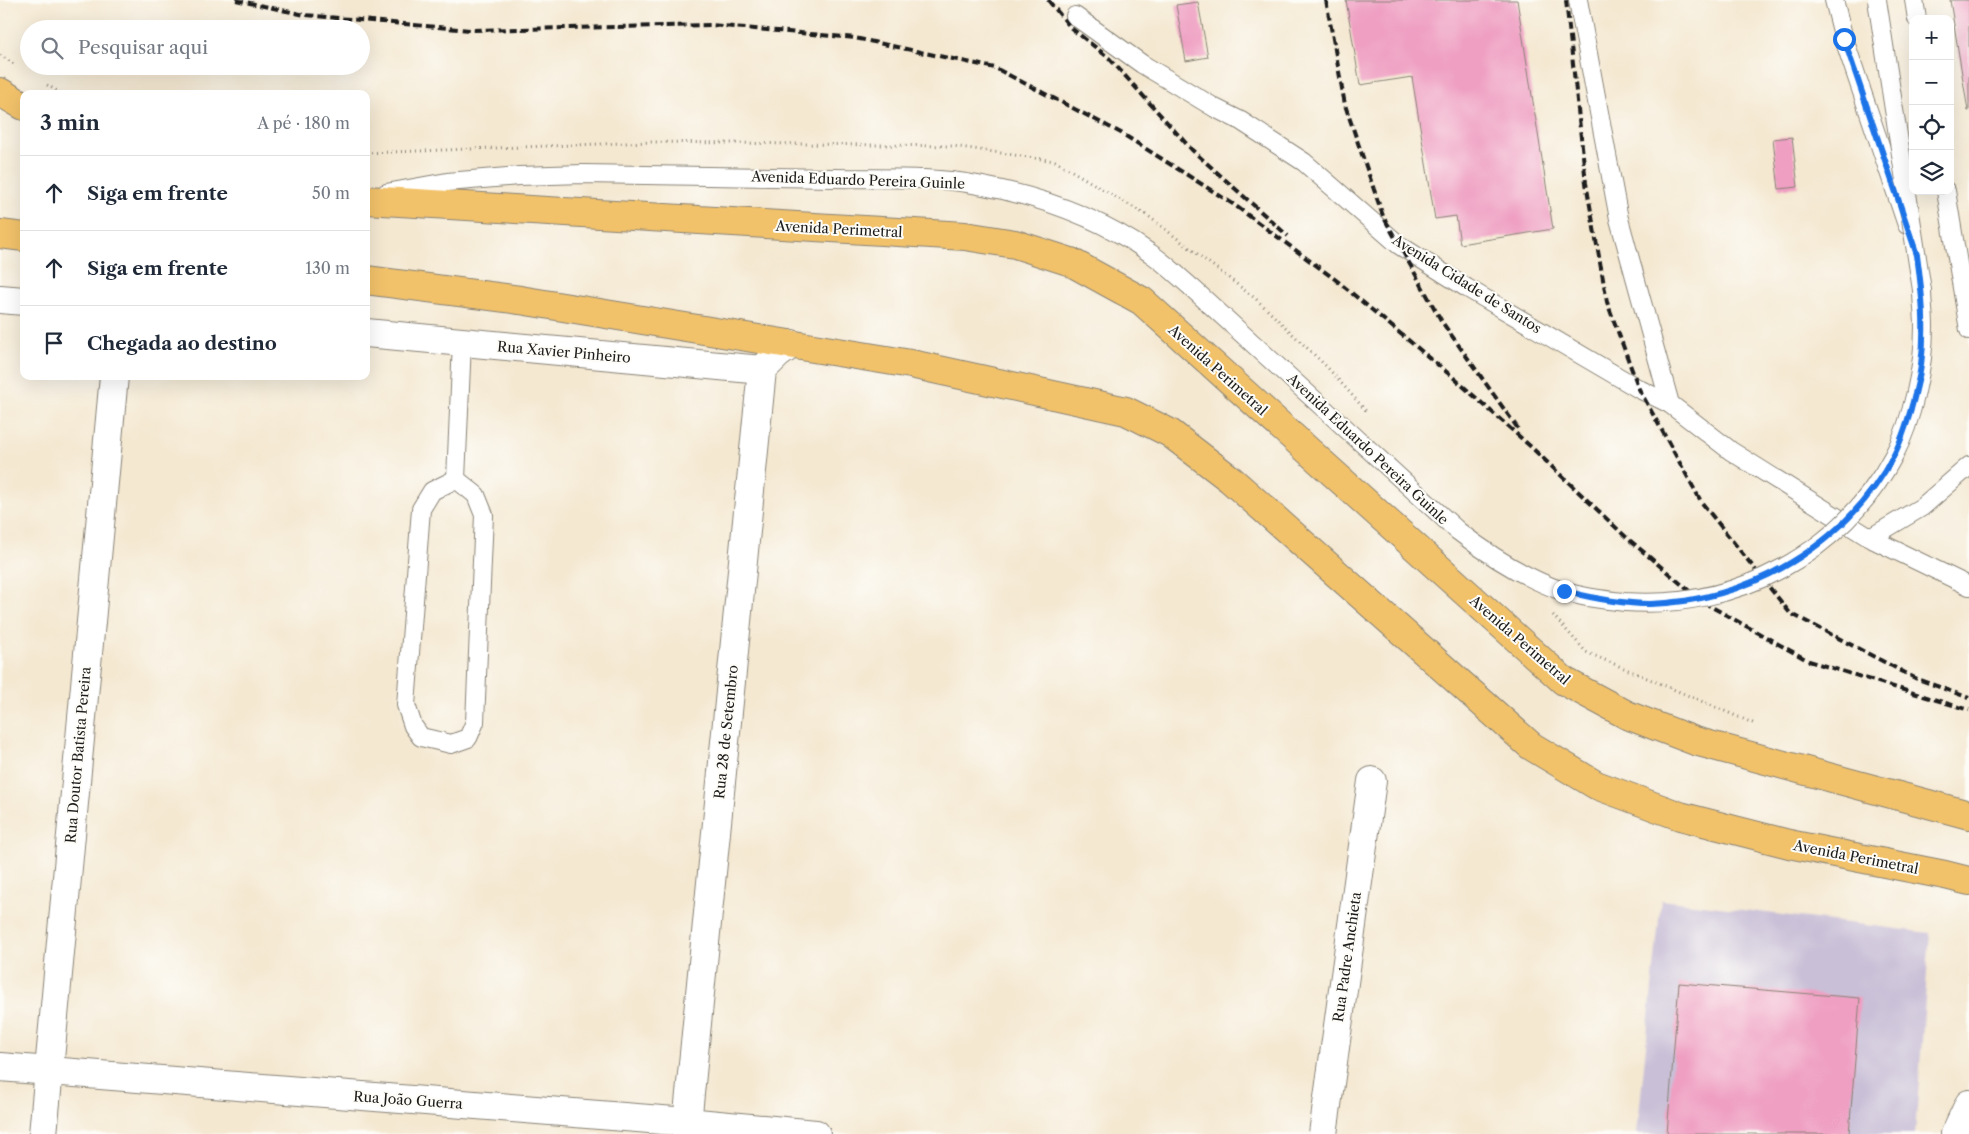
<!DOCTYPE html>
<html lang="pt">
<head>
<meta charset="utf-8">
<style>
  :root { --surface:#fff; --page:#f6f6f7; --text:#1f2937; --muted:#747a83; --line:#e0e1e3 }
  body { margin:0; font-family:"Libre Caslon Text",serif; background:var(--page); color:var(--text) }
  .controls { position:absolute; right:15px; top:15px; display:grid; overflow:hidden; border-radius:10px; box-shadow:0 5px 20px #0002 }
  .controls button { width:45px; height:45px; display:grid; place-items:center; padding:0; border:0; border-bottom:1px solid var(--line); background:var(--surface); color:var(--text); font:25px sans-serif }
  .stop { position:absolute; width:15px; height:15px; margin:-11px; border:4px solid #1a73e8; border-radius:50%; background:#fff }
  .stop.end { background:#1a73e8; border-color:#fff; box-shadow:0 1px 5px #0008 }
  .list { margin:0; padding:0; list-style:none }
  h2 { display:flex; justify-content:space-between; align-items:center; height:65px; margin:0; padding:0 20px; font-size:21px }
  h2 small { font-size:16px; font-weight:400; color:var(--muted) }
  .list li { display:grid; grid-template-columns:32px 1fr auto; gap:15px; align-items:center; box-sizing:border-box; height:75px; padding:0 20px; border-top:1px solid var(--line) }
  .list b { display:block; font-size:19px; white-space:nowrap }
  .list em { font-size:16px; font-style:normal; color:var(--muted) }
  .icon { flex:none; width:28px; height:28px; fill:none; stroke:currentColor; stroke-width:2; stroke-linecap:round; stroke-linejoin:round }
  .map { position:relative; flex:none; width:1969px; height:1134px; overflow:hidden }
  .search { position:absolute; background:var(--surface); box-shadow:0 5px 20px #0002; left:20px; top:20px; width:350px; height:55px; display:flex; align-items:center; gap:12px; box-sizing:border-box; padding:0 18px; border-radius:28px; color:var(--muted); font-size:19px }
  .panel { position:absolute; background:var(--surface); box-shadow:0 5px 20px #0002; left:20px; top:90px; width:350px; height:290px; border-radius:10px }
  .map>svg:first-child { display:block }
  .industrial { fill:#c9bfd7 }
  .building { fill:#ef9fc2 }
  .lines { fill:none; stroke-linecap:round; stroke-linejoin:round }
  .service-casing { stroke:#888276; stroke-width:20 }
  .minor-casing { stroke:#888276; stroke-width:30 }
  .tertiary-casing { stroke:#888276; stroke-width:30 }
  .primary-casing { stroke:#888276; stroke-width:30 }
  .path { stroke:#888276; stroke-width:3; stroke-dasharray:1 4; stroke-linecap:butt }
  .service { stroke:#fff; stroke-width:18 }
  .minor { stroke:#fff; stroke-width:28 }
  .tertiary { stroke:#fff; stroke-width:28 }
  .primary { stroke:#f2c26a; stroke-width:28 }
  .rail { stroke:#1c1c1c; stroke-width:4; stroke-dasharray:8 4; stroke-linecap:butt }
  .service-bridge-casing { stroke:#888276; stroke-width:20; stroke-linecap:butt }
  .service-bridge { stroke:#fff; stroke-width:18 }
  .route { stroke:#1a73e8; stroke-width:6 }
  .labels { text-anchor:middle; stroke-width:4; stroke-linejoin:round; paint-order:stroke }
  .street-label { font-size:14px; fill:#1c1c1c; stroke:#fdfcf7 }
</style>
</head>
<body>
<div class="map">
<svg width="1969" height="1134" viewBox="0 0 1969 1134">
  <rect width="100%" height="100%" fill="#fdfcf7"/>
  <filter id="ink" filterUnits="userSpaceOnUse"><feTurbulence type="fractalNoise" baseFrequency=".02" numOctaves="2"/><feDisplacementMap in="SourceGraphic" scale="10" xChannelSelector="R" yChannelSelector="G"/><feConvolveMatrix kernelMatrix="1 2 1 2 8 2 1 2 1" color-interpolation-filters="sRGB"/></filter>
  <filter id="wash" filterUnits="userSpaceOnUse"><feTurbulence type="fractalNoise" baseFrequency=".0096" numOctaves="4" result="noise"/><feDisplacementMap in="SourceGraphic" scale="20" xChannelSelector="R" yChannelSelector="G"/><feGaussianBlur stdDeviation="1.12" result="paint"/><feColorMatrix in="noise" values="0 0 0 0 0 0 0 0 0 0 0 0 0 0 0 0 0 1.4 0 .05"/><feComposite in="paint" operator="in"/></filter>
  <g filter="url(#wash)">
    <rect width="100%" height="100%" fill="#f4e8d1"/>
    <polygon class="industrial" points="1661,900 1930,933 1915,1134 1637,1134"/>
    <g id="blocks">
      <g class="building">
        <polygon points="1346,0 1517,0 1553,229 1460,244 1456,216 1435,219 1412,77 1360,85"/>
        <polygon points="1950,0 1969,0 1969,111 1968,111"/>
        <polygon points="1198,2 1208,57 1186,61 1176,5"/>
        <polygon points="1792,137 1798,187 1779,189 1773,139"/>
        <polygon points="1679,983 1860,998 1849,1134 1667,1134"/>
      </g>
    </g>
  </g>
  <g filter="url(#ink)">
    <use href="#blocks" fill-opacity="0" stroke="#888276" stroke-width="1"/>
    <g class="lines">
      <defs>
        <g id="service">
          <polyline points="1578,0 1619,219 1670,404 1731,451 1870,538 1922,507 1969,466"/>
          <polyline points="1834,0 1844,39 1907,225"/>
          <polyline points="1914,0 1917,19"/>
          <polyline points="1075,16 1142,64 1215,108 1241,121 1304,162 1399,245 1467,288 1639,389 1670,404"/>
          <polyline points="1946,191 1969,330"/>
          <polyline points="386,193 447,182 519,176 583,174 834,178"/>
          <polygon points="456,479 476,495 484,515 475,722 468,738 451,744 421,737 413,726 406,705 421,509 432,491"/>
          <polyline points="456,479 462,342"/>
          <polyline points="1870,538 1969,586"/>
        </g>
        <g id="minor">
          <polyline points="0,299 24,301"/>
          <polyline points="366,333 762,370"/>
          <polyline points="0,1067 687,1122 816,1134"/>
          <polyline points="43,1134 114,376"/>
          <polyline points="686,1134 762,370 778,354 792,344"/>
          <polyline points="1323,1134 1372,781"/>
        </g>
        <polyline id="tertiary" points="1955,1134 1969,1104"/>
        <g id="primary">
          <polyline points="0,92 24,106"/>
          <polyline points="366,200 965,236 1015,244 1071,262 1142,301 1564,681 1627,715 1695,741 1969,815"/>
          <polyline points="0,234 24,237"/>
          <polyline points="366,280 520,300 911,364 1126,411 1170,433 1230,479 1531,746 1596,785 1680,816 1789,844 1945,875 1969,881"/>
        </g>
      </defs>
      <use href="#service" class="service-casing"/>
      <use href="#minor" class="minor-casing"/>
      <use href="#tertiary" class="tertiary-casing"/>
      <use href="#primary" class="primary-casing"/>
      <g class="path">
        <polyline points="0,55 14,64"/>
        <polyline points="47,85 62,94"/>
        <polyline points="366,153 651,142 953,146 1055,161 1148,216 1256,299 1327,367 1368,413"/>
        <polyline points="1553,615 1586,652 1755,724"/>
      </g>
      <use href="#service" class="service"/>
      <use href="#minor" class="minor"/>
      <use href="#tertiary" class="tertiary"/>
      <use href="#primary" class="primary"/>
      <g class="rail">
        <polyline points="236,0 305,15 470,30 711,25 855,38 995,68 1121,133 1233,204 1336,280 1455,379 1530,446 1626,537 1701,601 1809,661 1969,710"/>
        <polyline points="1048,0 1071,28 1109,58 1192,150 1288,236"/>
        <polyline points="1326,0 1345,105 1383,216 1442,322 1519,430"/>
        <polyline points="1566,0 1586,183 1607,302 1639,389 1702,503 1790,613 1915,678 1969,698"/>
      </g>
      <defs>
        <path id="service-bridge" d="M 834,178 C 882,179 931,176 978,185 C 1038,196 1100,218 1150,253 C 1165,263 1178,276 1191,287 L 1458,531 C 1490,556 1523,577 1562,591 C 1582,597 1604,600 1625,602 C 1735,610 1842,554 1894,455 C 1912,421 1924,366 1924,327 C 1924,315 1922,302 1922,290 L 1877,0"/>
      </defs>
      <use href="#service-bridge" class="service-bridge-casing"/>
      <use href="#service-bridge" class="service-bridge"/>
    </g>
  </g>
  <g class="lines" filter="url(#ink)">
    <path class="route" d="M 1564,591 C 1592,598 1621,604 1650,604 C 1750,601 1847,545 1894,455 C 1903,437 1910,414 1915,394 C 1917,385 1920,375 1921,365 C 1926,328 1922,292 1917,255 L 1844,39"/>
  </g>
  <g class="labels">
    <g class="street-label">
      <text transform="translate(858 180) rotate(2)" y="5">Avenida Eduardo Pereira Guinle</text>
      <text transform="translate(839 229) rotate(3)" y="5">Avenida Perimetral</text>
      <text transform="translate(1467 284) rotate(32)" y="5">Avenida Cidade de Santos</text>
      <text transform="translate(564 352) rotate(5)" y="5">Rua Xavier Pinheiro</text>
      <text transform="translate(1218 370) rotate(42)" y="5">Avenida Perimetral</text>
      <text transform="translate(1368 449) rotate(43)" y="5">Avenida Eduardo Pereira Guinle</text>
      <text transform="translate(1520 640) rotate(41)" y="5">Avenida Perimetral</text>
      <text transform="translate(726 732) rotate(-84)" y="5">Rua 28 de Setembro</text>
      <text transform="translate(78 755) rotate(-85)" y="5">Rua Doutor Batista Pereira</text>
      <text transform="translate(1856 857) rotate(11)" y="5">Avenida Perimetral</text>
      <text transform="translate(1347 957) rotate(-82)" y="5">Rua Padre Anchieta</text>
      <text transform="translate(408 1100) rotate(4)" y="5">Rua João Guerra</text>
    </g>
  </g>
</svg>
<div class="controls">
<button>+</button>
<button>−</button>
<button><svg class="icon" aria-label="locate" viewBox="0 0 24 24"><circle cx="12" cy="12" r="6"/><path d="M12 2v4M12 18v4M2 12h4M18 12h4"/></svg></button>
<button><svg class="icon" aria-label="layers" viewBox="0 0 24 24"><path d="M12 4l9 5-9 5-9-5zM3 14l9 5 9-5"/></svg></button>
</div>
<div class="stop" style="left:1844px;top:39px"></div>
<div class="stop end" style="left:1564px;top:591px"></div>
<div class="search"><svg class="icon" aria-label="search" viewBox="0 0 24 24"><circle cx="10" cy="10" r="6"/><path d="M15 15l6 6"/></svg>Pesquisar aqui</div>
<section class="panel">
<h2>3 min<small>A pé · 180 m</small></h2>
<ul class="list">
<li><svg class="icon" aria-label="ahead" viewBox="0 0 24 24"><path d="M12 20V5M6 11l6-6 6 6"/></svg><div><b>Siga em frente</b></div><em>50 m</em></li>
<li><svg class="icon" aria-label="ahead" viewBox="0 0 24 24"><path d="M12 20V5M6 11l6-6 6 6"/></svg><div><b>Siga em frente</b></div><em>130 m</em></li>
<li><svg class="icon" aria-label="arrive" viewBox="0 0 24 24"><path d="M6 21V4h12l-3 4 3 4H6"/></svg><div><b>Chegada ao destino</b></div></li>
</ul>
</section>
</div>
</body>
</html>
